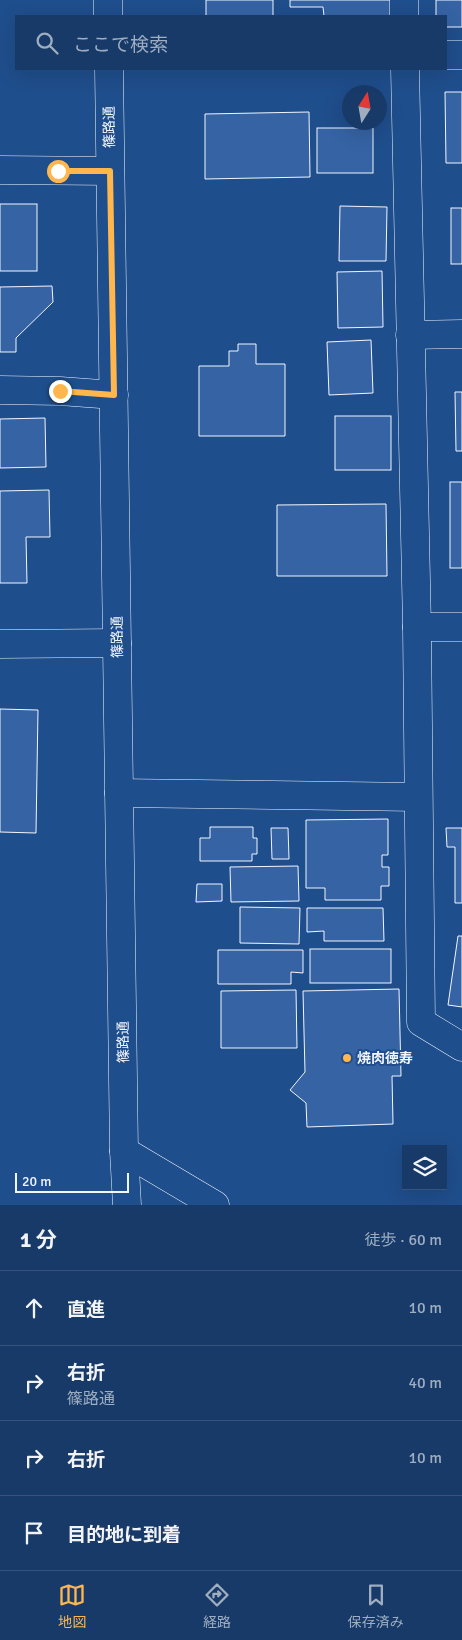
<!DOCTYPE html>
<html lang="ja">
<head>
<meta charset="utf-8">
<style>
  :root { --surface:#173a69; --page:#244571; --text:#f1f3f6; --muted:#9eadc0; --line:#36547d; --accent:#ffb74d }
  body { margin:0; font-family:Signika,"Noto Sans JP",sans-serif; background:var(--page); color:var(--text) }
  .controls { position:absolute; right:15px; bottom:15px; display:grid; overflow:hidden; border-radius:0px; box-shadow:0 5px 20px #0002 }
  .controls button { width:45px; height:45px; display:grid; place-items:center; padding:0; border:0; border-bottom:1px solid var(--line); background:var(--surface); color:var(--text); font:25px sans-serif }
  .compass { position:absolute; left:342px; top:85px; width:45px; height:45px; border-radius:50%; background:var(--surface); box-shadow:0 5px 20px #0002; rotate:11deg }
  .scale { position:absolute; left:15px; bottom:12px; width:114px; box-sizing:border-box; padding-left:5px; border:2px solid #f2f6ff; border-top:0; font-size:14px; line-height:18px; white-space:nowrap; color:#f2f6ff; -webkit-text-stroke:4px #1f4e8c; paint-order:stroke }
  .stop { position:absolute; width:15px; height:15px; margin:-11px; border:4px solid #ffb74d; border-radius:50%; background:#fff }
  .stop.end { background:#ffb74d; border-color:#fff; box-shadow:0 1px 5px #0008 }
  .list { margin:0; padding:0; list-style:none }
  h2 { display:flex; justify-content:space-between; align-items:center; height:65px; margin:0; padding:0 20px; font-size:21px }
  h2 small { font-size:16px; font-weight:400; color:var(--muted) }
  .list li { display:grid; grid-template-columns:32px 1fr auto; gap:15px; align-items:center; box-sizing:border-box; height:75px; padding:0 20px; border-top:1px solid var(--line) }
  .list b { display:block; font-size:19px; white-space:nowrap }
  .list p { margin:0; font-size:16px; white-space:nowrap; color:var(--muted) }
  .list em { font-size:16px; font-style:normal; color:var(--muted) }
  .icon { flex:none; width:28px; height:28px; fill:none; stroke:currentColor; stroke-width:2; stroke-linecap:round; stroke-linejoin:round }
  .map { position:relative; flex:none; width:462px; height:1205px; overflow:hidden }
  .search { position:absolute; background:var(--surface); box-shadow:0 5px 20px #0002; left:15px; right:15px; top:15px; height:55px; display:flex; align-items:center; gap:12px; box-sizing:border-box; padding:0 18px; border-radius:0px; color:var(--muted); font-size:19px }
  .sheet { height:365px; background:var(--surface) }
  nav { display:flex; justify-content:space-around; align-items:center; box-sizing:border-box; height:70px; border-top:1px solid var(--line); background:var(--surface); font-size:14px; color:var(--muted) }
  nav a { display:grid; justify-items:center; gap:2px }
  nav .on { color:var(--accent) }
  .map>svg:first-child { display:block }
  .building { fill:#3563a3; stroke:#f2f6ff }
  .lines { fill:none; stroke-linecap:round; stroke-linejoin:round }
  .street-casing { stroke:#f2f6ff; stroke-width:29 }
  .secondary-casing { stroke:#f2f6ff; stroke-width:29 }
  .street { stroke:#1f4e8c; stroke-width:28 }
  .secondary { stroke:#1f4e8c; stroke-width:28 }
  .route { stroke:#ffb74d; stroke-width:6 }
  .poi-dot { fill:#ffb74d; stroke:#1f4e8c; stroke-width:2 }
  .labels { text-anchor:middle; stroke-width:4; stroke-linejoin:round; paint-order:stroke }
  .street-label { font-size:14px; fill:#f2f6ff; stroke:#1f4e8c }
  .poi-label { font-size:14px; font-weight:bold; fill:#f2f6ff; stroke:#1f4e8c; text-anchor:start }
</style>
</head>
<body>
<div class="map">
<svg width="462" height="1205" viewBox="0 0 462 1205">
  <rect width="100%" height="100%" fill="#1f4e8c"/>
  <g class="building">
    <rect x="206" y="0" width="67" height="16"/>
    <polygon points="290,0 394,0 394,16 324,16 323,7 290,7"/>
    <polygon points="436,0 462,0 462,27 446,27 446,16 436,16"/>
    <polygon points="445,92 462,92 462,163 446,163"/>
    <polygon points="309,112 310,177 205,179 205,114"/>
    <rect x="317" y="128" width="56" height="45"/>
    <rect x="0" y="204" width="37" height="67"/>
    <polygon points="340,206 387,207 386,261 339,261"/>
    <rect x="451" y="208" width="11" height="56"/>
    <polygon points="382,271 383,327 338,328 337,272"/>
    <polygon points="52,286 53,302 16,338 16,352 0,352 0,287"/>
    <polygon points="371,340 373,393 329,395 327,342"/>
    <polygon points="238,344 256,344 256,364 285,364 285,436 199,436 199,366 229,366 229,351 238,351"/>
    <polygon points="455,392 462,392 462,451 456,451"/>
    <rect x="335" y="416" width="56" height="54"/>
    <polygon points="45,418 46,467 0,468 0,419"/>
    <rect x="450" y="482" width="12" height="86"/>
    <polygon points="49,490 50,537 26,537 27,583 0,583 0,491"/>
    <polygon points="386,504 387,576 277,576 277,505"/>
    <polygon points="0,709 38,710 36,833 0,832"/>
    <polygon points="388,819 388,855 382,855 382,867 389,867 389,886 381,886 381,900 325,900 325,888 306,888 306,820"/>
    <polygon points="210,827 253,827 253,838 257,838 257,854 252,854 252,861 200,861 200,838 210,838"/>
    <polygon points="271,828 288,828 289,859 272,859"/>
    <polygon points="446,828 462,828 462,903 455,903 455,847 447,847"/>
    <polygon points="298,866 299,901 231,902 230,867"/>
    <polygon points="197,884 222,884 222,901 196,902"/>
    <polygon points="240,907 300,908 299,944 240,943"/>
    <polygon points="307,908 383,908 384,941 324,941 324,931 307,932"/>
    <polygon points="458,936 462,936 462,1007 448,1005"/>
    <rect x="310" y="949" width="81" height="34"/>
    <polygon points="218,950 303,950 303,973 291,972 291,984 218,984"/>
    <polygon points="399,989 401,1076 392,1076 393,1124 307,1127 306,1103 290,1090 305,1072 303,991"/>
    <polygon points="296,990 297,1048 221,1048 221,991"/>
  </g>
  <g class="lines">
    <defs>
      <g id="street">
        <polyline points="404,0 404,16"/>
        <polyline points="446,55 462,55"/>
        <polyline points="405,69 417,627 421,1022 462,1047"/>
        <polyline points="0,170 110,171"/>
        <polyline points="410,335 462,334"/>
        <polyline points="0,390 60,391 114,395"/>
        <polyline points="417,627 462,627"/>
        <polyline points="0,644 117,643"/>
        <polyline points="119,793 418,797"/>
        <polyline points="124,1151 215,1205"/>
      </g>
      <g id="secondary">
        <polyline points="108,0 108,16"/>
        <polyline points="109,69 124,1151 127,1205"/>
      </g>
    </defs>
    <use href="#street" class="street-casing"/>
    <use href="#secondary" class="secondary-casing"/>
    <use href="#street" class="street"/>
    <use href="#secondary" class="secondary"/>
  </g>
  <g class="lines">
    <polyline class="route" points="58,171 110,171 114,395 60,391"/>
  </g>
  <circle class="poi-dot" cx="347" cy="1058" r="5"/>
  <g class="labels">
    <g class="street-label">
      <text transform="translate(109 127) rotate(-91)" y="5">篠路通</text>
      <text transform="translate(117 637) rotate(-91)" y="5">篠路通</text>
      <text transform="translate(123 1042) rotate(-91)" y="5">篠路通</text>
    </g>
    <g class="poi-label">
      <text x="357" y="1063">焼肉徳寿</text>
    </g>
  </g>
</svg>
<div class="controls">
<button><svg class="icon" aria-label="layers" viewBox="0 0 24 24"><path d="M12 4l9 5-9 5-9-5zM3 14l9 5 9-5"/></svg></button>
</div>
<svg class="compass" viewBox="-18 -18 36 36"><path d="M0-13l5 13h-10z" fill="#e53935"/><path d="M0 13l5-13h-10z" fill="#9eadc0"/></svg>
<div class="scale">20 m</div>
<div class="stop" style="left:58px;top:171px"></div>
<div class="stop end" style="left:60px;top:391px"></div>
<div class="search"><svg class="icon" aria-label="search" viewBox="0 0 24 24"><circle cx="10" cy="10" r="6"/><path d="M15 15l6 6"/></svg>ここで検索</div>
</div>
<section class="sheet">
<h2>1 分<small>徒歩 · 60 m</small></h2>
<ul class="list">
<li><svg class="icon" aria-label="ahead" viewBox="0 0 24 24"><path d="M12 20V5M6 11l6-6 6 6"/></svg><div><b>直進</b></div><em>10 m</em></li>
<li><svg class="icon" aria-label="right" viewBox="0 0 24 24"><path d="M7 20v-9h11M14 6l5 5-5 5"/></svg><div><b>右折</b><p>篠路通</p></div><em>40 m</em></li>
<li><svg class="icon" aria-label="right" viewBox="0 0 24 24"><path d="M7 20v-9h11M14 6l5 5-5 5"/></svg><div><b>右折</b></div><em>10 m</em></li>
<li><svg class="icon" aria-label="arrive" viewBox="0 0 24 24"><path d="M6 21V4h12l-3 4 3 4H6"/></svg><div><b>目的地に到着</b></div></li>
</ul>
</section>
<nav>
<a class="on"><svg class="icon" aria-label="map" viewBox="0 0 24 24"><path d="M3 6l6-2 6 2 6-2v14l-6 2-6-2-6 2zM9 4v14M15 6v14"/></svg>地図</a>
<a><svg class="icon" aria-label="directions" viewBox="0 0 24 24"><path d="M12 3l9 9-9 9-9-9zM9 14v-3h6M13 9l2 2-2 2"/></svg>経路</a>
<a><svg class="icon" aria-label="saved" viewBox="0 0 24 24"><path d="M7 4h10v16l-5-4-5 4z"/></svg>保存済み</a>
</nav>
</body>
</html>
